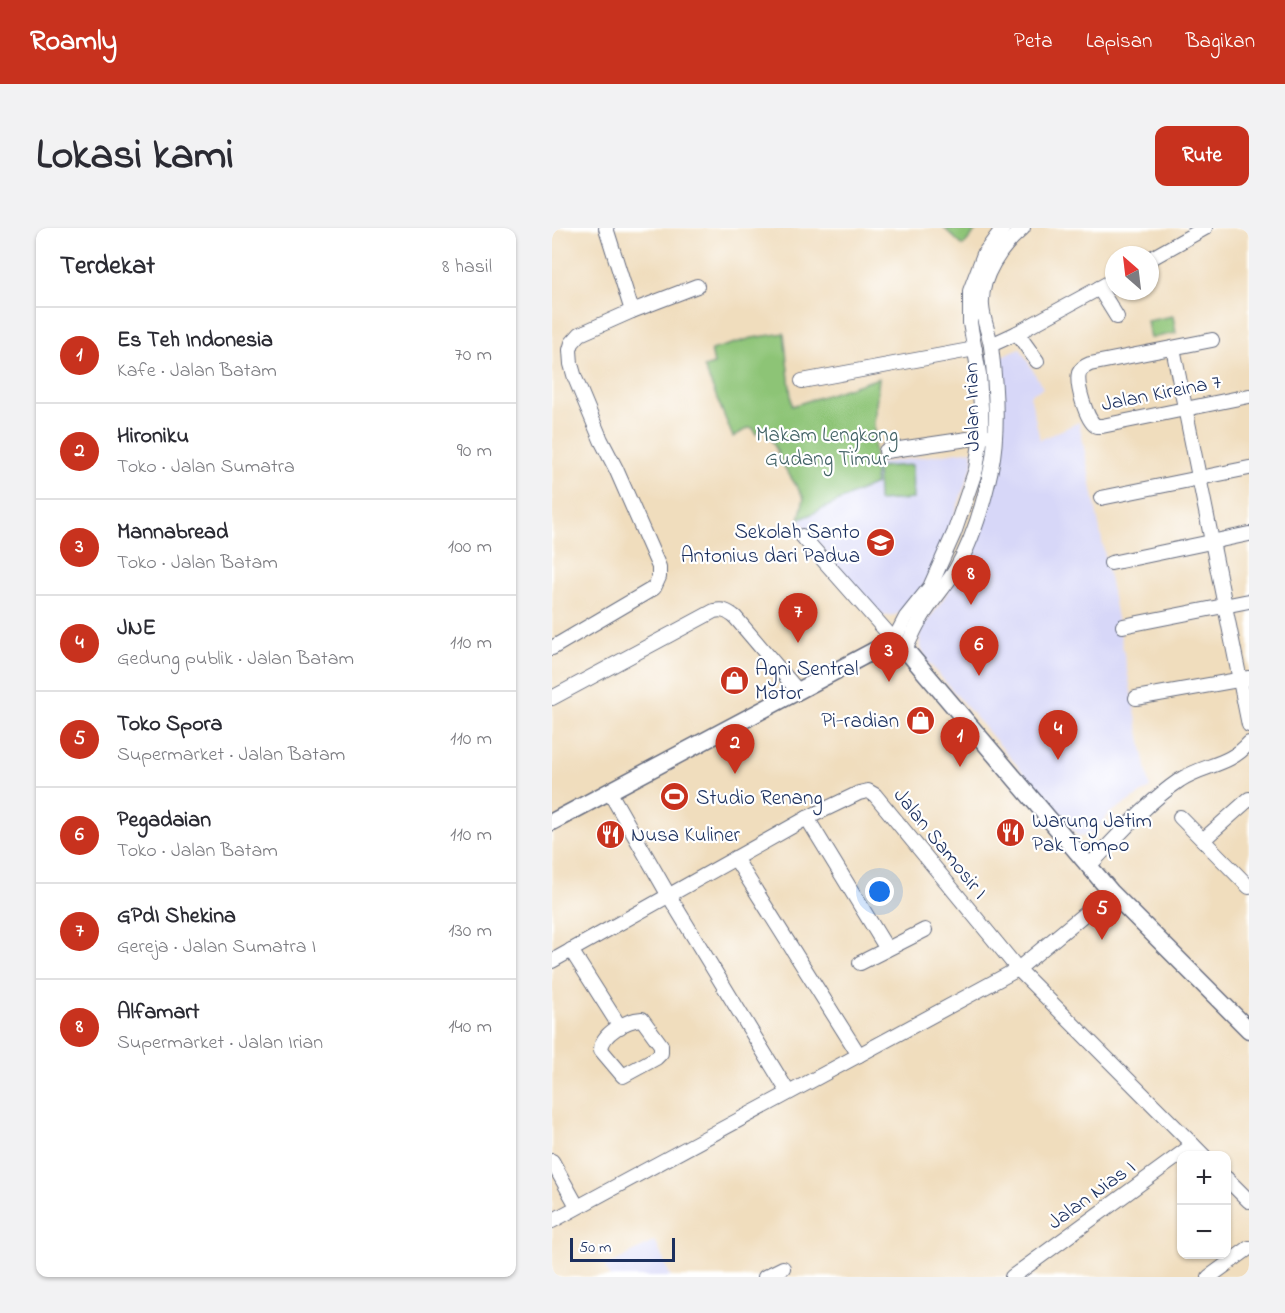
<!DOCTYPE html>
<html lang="id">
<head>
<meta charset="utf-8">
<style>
  :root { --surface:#fff; --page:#f2f2f3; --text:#2b2b33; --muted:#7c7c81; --line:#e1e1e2; --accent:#c8321e }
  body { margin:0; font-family:"Indie Flower",sans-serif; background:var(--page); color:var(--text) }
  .controls { position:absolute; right:18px; bottom:18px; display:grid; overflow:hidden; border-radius:12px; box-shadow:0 2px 4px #0004 }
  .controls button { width:54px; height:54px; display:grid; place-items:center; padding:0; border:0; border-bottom:2px solid var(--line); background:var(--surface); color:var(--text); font:30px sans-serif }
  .compass { position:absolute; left:553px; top:18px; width:54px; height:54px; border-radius:50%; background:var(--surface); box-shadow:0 2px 4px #0004; rotate:332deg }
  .scale { position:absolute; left:18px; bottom:15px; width:105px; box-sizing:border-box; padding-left:6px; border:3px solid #1b2f5e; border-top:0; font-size:16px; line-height:21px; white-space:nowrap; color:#1b2f5e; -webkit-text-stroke:4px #fff; paint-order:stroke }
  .you { position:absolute; left:328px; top:664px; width:21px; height:21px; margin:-15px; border:4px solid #fff; border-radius:50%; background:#1a73e8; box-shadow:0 0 0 9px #1a73e833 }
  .badge { display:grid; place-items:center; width:39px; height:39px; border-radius:50%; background:var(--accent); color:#fff; font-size:20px; font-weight:700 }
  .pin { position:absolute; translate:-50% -50px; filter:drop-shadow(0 2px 3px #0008) }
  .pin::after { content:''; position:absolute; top:32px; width:21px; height:18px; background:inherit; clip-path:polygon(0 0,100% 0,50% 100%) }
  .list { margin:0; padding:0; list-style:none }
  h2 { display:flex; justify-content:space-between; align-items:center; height:78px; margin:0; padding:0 24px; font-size:26px }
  h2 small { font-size:20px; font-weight:400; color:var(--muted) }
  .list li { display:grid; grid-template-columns:39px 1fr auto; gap:18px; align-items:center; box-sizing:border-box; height:96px; padding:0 24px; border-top:2px solid var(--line) }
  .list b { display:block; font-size:22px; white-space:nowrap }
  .list p { margin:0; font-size:20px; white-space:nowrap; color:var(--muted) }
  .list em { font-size:20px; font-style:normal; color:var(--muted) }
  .map { position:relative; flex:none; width:697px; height:1049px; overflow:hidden; border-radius:12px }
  header { display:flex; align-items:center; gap:36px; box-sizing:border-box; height:84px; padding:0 30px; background:var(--accent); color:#fff }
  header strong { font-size:28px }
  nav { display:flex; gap:33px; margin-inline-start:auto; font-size:21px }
  .intro { display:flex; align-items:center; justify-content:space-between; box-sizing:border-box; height:144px; padding:0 36px }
  h1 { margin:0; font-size:42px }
  .button { padding:15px 27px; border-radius:12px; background:var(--accent); color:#fff; font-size:21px; font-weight:700 }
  main { display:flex; gap:36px; padding:0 36px }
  aside { flex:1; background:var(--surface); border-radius:12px; box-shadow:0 2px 4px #0004 }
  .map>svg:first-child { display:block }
  .built { fill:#d7d7f8 }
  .green { fill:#8dc476; stroke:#547a6a; stroke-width:1.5 }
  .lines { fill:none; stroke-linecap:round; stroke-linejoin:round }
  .minor-casing { stroke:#666c7f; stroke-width:16 }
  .tertiary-casing { stroke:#666c7f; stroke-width:19 }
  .minor { stroke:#fff; stroke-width:14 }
  .tertiary { stroke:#fff; stroke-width:16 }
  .labels { text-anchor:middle; stroke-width:4.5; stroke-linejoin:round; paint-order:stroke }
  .street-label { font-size:21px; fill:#1b2f5e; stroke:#fff }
  .park-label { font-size:21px; fill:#436366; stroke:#fff }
  .poi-label { font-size:21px; fill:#1b2f5e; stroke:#fff; text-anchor:start }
</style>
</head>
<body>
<header>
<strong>Roamly</strong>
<nav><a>Peta</a><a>Lapisan</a><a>Bagikan</a></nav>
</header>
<div class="intro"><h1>Lokasi kami</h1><a class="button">Rute</a></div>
<main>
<aside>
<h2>Terdekat<small>8 hasil</small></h2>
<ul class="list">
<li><span class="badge">1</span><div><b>Es Teh Indonesia</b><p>Kafe · Jalan Batam</p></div><em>70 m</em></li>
<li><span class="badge">2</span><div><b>Hironiku</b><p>Toko · Jalan Sumatra</p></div><em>90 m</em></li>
<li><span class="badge">3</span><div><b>Mannabread</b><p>Toko · Jalan Batam</p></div><em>100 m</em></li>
<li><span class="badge">4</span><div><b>JNE</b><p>Gedung publik · Jalan Batam</p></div><em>110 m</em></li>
<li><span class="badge">5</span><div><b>Toko Spora</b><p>Supermarket · Jalan Batam</p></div><em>110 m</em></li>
<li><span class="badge">6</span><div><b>Pegadaian</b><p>Toko · Jalan Batam</p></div><em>110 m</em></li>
<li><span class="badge">7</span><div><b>GPdI Shekina</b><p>Gereja · Jalan Sumatra I</p></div><em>130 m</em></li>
<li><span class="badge">8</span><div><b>Alfamart</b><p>Supermarket · Jalan Irian</p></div><em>140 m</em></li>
</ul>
</aside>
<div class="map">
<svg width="697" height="1049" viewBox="0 0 697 1049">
  <rect width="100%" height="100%" fill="#fff"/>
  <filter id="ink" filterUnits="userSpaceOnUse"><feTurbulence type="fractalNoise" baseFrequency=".0167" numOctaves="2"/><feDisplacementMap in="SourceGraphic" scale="12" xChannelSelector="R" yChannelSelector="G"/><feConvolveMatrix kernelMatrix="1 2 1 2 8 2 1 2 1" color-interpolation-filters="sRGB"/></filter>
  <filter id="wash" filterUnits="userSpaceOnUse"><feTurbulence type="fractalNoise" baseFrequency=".008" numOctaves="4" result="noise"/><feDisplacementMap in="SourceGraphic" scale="24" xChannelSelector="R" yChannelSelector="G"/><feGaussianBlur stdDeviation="1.35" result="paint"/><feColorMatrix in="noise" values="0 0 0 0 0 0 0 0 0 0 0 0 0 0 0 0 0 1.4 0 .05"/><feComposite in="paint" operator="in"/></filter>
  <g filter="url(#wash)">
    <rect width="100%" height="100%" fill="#f0ddbd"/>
    <g class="built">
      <polygon points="468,120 491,160 478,167 488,212 527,194 598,560 558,585 539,606 526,608 376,434 369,420 367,408 371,398 386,379 412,337 449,178 450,128"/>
      <polygon points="420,222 422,233 384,337 369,362 352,382 343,387 332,388 324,384 247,292 322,256 322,236"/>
      <polygon points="103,1013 119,1049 58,1049 53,1039"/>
    </g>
    <g class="green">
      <polygon points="392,0 426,0 411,18"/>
      <polygon points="621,88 624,105 598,110 595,93"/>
      <polygon points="232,105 240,178 327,150 322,195 323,256 247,292 252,270 231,237 215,201 204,206 201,200 196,200 181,209 152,139 162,136 159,122 200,110"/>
      <polygon points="360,237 361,271 326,273 325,239"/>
    </g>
  </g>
  <g filter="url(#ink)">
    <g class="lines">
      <defs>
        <g id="minor">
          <polyline points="54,0 80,83"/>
          <polyline points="598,31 653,0"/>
          <polyline points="547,60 565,89"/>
          <polyline points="465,105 485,133"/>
          <path d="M 660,112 L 538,136 C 533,138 529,140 527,145 C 524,156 534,192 544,198 L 550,198 L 697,168"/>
          <polyline points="439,117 465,105 562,52"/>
          <polyline points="621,120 697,497"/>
          <polyline points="250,153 423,121"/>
          <polyline points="334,223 436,208"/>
          <polyline points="549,270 697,240"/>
          <polyline points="250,308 342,412 354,389 378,359 402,305 424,241 429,208 429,180 427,146 418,95 418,63 432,26 451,0"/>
          <polyline points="559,335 697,306"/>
          <polyline points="571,398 697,373"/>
          <polyline points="0,420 102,360 107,349 107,339 64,241 49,212 23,150 19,136 18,122 20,115 28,106 80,83 145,58"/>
          <path d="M 353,421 C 359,411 363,399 370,389 C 380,372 394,358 404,341 C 421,312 432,274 439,241 C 447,202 444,158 439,118 C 437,105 431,92 430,78 C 428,48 449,19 471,0"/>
          <path d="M 0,470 L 162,383 C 171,381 175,383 183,389 L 246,463"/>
          <polyline points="584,470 697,450"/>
          <polyline points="57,563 117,668 236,864"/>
          <polyline points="628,589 697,659"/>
          <polyline points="255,590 335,721"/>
          <polyline points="651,612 697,571"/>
          <polyline points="183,630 307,827"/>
          <path d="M 537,638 C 566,608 594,575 628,552 C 653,536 677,538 697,515"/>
          <polyline points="19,722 68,799"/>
          <polyline points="0,733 255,590 307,565 316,563 323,567 466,741 652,928"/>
          <polyline points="308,735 373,702"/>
          <path d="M 90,791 L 109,817 L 109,825 L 104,830 L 71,848 L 49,822 C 49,806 74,792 90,791 Z"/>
          <polyline points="0,933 25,978"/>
          <polyline points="674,950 697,973"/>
          <polyline points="0,993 466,741 559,664"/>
          <polyline points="213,1049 231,1040"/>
          <polyline points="460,1049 641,917"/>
          <polyline points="657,1049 697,1020"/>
        </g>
        <polyline id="tertiary" points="0,594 342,412 353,421 559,664 697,802"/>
      </defs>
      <use href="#minor" class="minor-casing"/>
      <use href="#tertiary" class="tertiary-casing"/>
      <use href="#minor" class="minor"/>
      <use href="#tertiary" class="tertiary"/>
    </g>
  </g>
  <defs>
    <symbol id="school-disc" viewBox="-11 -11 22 22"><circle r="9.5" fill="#c8321e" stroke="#fff"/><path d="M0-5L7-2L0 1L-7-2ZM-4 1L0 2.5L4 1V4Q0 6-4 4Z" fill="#fff"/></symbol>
    <symbol id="shop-disc" viewBox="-11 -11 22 22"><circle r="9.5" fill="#c8321e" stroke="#fff"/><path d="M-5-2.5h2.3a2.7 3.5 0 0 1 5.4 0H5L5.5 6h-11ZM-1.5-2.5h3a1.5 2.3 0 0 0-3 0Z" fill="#fff"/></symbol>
    <symbol id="stadium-disc" viewBox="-11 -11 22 22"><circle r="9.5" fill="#c8321e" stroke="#fff"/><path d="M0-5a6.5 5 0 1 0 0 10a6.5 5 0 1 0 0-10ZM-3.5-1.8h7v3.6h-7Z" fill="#fff"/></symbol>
    <symbol id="restaurant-disc" viewBox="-11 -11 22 22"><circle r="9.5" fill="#c8321e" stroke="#fff"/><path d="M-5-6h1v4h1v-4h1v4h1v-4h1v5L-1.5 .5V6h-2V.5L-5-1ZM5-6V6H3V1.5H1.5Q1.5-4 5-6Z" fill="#fff"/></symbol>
  </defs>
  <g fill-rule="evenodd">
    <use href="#school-disc" x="312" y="298" width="33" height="33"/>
    <use href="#shop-disc" x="166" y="436" width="33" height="33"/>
    <use href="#shop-disc" x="352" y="476" width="33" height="33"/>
    <use href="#stadium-disc" x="106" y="552" width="33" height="33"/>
    <use href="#restaurant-disc" x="442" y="588" width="33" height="33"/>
    <use href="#restaurant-disc" x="42" y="590" width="33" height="33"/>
  </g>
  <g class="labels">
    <g class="street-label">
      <text transform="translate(609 164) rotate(-11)" y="7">Jalan Kireina 7</text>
      <text transform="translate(419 179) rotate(-91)" y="7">Jalan Irian</text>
      <text transform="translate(389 615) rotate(51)" y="7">Jalan Samosir I</text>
      <text transform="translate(539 966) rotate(-36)" y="7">Jalan Nias I</text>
    </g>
    <g class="park-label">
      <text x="275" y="213">Makam Lengkong<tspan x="275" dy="24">Gudang Timur</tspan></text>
    </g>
    <g class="poi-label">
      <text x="308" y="310" text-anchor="end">Sekolah Santo<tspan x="308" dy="24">Antonius dari Padua</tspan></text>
      <text x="203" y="447">Agni Sentral<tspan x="203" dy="24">Motor</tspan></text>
      <text x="347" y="499" text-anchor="end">Pi-radian</text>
      <text x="144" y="576">Studio Renang</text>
      <text x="480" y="599">Warung Jatim<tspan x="480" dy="24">Pak Tompo</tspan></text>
      <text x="79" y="613">Nusa Kuliner</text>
    </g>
  </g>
</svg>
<div class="controls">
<button>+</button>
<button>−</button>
</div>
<svg class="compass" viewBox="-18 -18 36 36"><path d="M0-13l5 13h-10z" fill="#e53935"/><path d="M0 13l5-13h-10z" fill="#7c7c81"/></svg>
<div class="scale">50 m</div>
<div class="you"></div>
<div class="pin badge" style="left:408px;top:539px">1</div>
<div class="pin badge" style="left:183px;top:546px">2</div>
<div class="pin badge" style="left:337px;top:454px">3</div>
<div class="pin badge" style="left:506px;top:532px">4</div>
<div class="pin badge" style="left:550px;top:712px">5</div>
<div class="pin badge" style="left:427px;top:448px">6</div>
<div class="pin badge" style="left:246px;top:415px">7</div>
<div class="pin badge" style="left:419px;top:377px">8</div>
</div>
</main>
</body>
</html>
